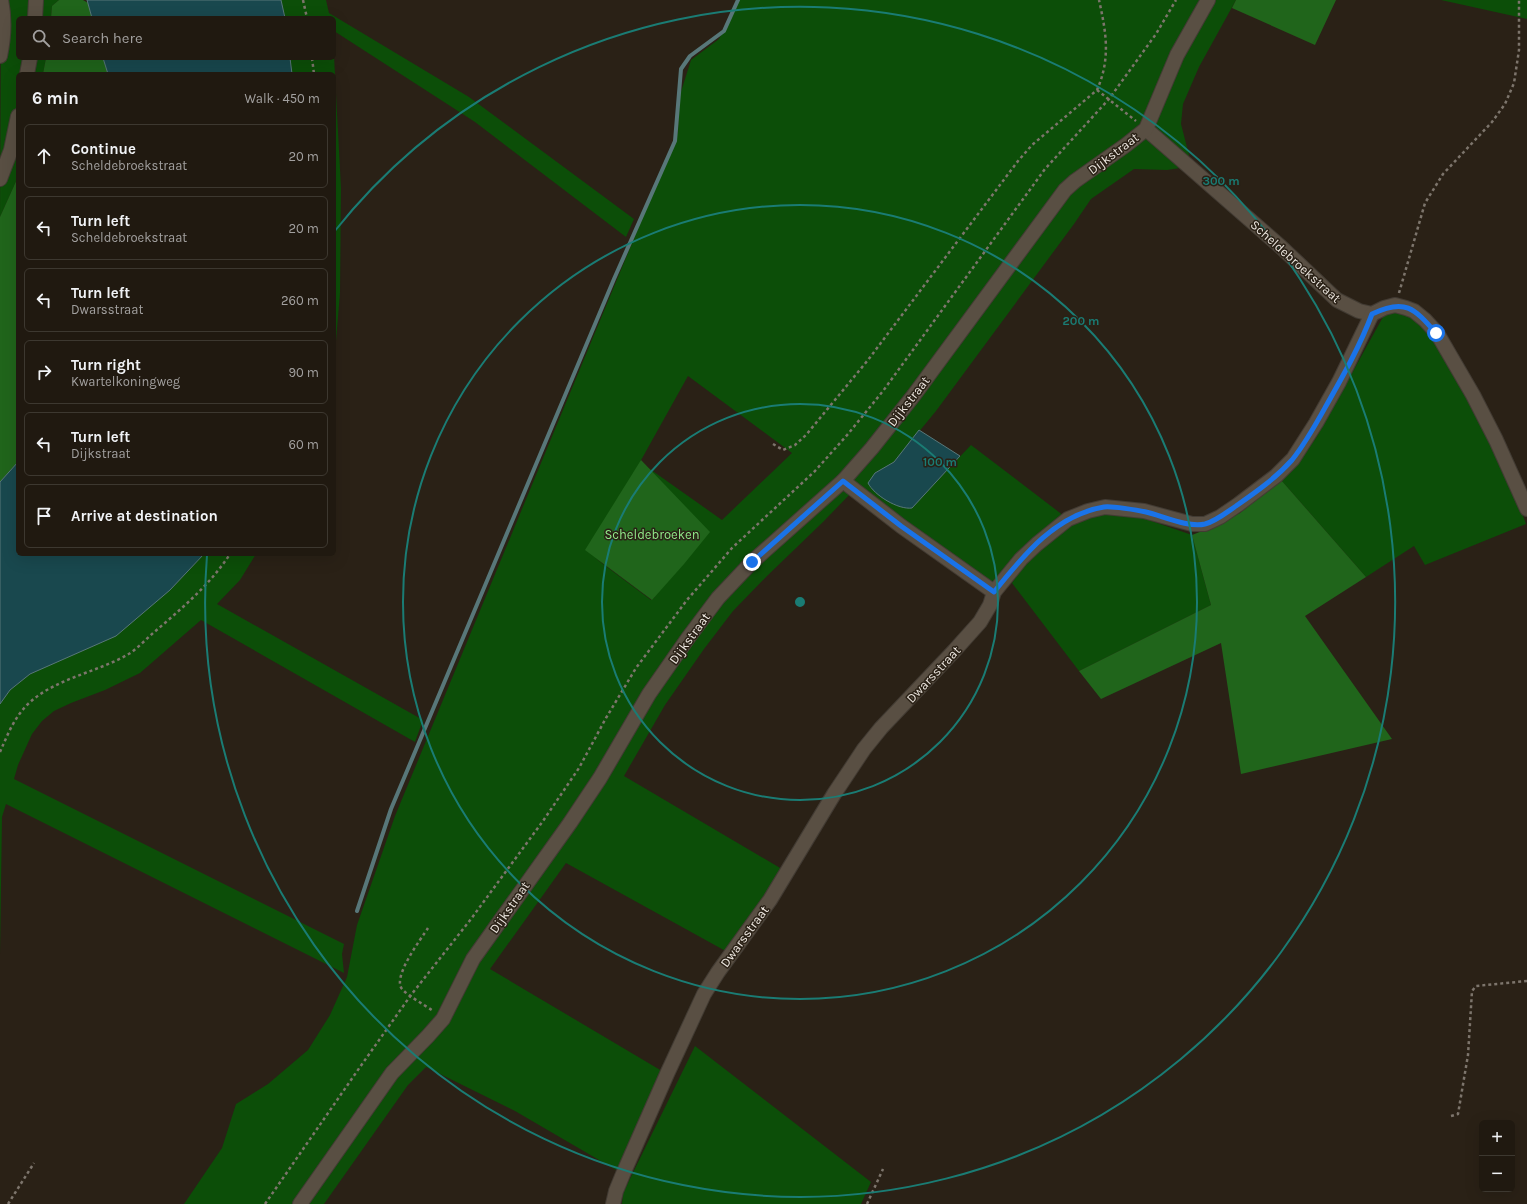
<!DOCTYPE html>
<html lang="en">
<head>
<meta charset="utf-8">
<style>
  :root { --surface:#201910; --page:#282219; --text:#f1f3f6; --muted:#a2a09f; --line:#3d3830 }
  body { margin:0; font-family:Karla,sans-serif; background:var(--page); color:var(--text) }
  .controls { position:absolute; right:12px; bottom:12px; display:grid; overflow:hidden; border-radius:6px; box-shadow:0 4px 16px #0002 }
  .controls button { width:36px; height:36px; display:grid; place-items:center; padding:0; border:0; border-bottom:1px solid var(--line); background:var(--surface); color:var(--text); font:20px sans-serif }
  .stop { position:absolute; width:12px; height:12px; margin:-9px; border:3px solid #1a73e8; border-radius:50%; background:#fff }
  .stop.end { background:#1a73e8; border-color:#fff; box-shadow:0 1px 4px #0008 }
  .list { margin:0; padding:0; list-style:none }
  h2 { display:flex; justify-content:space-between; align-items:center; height:52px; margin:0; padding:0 16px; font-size:17px }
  h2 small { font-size:13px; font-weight:400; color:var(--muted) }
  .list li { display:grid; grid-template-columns:26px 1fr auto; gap:12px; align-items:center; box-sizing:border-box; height:64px; margin:0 8px 8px; padding:0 8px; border:1px solid var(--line); border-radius:6px }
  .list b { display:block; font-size:15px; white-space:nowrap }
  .list p { margin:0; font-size:13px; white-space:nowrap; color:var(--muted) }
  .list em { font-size:13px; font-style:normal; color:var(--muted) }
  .icon { flex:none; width:22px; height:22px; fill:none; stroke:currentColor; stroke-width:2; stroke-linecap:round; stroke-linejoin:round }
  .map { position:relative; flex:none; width:1527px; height:1204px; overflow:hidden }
  .search { position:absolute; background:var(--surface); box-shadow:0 4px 16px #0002; left:16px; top:16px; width:320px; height:44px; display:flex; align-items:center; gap:10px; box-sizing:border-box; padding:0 14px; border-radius:6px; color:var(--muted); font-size:15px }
  .panel { position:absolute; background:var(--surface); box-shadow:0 4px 16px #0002; left:16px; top:72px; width:320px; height:484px; border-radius:6px }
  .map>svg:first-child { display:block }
  .green { fill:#0c4e08; fill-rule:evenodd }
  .forest { fill:#20651b }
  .water { fill:#19484e; stroke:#587779 }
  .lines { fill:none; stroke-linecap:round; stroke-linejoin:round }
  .stream { stroke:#587779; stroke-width:4 }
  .minor-casing { stroke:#423b33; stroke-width:16 }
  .path { stroke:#7d756c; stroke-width:2.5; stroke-dasharray:3 3; stroke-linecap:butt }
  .minor { stroke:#594f43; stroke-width:14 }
  .route { stroke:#1a73e8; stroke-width:5 }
  .ring { fill:none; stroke:#1a7c74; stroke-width:2 }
  .labels { text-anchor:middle; stroke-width:3; stroke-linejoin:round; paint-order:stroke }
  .street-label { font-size:13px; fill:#ebe5de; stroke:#2a2116 }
  .park-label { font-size:13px; fill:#91eb89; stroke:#2a2116 }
  .centre { fill:#1a7c74; stroke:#2a2116; stroke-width:2 }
  .ring-label { font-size:12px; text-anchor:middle; font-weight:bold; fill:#1a7c74; stroke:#2a2116; stroke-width:3; stroke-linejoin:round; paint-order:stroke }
</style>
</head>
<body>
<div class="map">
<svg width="1527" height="1204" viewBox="0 0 1527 1204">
  <rect width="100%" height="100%" fill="#2a2116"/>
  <g class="green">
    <polygon points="1,0 59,0 52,6 51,18 18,18 18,58 46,58 43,74 18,74 18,177 0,217"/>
    <polygon points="281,0 326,0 329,13 469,97 634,219 626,237 475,122 334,31 334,18 285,18"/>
    <path d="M 739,0 L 1236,0 L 1199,67 L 1183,104 L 1181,124 L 1189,155 L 1186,165 L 1180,168 L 1167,170 L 1134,169 L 1091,199 L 1074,224 L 936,411 L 894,462 L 875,473 L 911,508 L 971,445 L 1068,519 L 994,592 L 854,490 L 823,522 L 767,576 L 733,611 L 704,649 L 665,705 L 624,776 L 787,872 L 731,954 L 566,863 L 490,969 L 667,1074 L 623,1174 L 515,1111 L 426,1067 L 408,1085 L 324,1204 L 184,1204 L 222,1148 L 236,1104 L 268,1084 L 308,1050 L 330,1015 L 347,977 L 357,925 L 395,816 L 678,132 L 679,98 L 691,60 L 719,39 ZM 688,376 L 792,453 L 722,520 L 640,462 ZM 595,558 L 655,597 L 651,600 Z"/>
    <polygon points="1441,0 1527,0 1527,19"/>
    <polygon points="334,56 341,188 340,293 334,365 334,74 292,74 290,58 334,58"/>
    <polygon points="1395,311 1414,318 1436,342 1501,455 1526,524 1425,565 1414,546 1366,577 1281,480 1291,472 1316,438 1383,317 1389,312"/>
    <polygon points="1116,513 1140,517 1192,535 1211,605 1079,671 1012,583 1026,562 1057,534 1077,521 1098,514"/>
    <polygon points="204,554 256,554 240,580 217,604 423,720 415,742 201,620 140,673 105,690 71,703 54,711 42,721 32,734 18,765 14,779 344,944 342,954 344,973 6,804 2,817 0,954 0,704 10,690 30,674 53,663 170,590"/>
    <polygon points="695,1046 871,1182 861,1204 622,1204 623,1193"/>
  </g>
  <g class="forest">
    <polygon points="59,0 83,0 88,3 92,18 51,18 52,6"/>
    <polygon points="1236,0 1336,0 1315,45 1232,8"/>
    <polygon points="46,58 103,58 108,74 43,74"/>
    <polygon points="18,177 18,462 0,482 0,217"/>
    <polygon points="641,460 710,532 684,564 652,600 585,550"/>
    <polygon points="1281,480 1366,577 1305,616 1392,739 1241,774 1221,643 1101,699 1079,671 1211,605 1192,535 1215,526 1240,513"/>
  </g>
  <g class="water">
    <polygon points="87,0 281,0 285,18 92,18"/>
    <polygon points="103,58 290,58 292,74 108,74"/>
    <path d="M 919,430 L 960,456 L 912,508 C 898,510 874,495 868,483 L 875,473 L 894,462 Z"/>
    <polygon points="18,462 18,554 204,554 170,590 116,636 30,674 10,690 0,704 0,482"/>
  </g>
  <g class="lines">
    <polyline class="stream" points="357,911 391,809 614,279 675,141 681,69 690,56 724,31 738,0"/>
    <defs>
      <g id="minor">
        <polyline points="35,18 36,0"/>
        <path d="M 0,56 C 4,37 5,19 1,0"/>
        <polyline points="27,74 30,58"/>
        <polyline points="1146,129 1281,247 1337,300 1359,311 1372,314 1384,308 1395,305 1406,308 1414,311 1425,320 1437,333 1473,395 1496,440 1527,509"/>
        <polyline points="0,179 11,150 18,116"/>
        <polyline points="843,481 901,526 994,592"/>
        <polyline points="300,1204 392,1073 428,1036 443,1019 473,959 570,823 600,778 649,694 688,638 718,598 752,562 843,481 872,448 914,395 1065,190 1075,181 1126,145 1146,129 1177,55 1208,0"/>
        <polyline points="613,1204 616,1191 623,1174 667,1074 704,994 718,972 770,900 834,794 864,749 881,728 954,651 980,622 990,605 994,592 1021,559 1037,544 1068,519 1088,511 1105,507 1144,511 1192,524 1205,524 1220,517 1239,504 1276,476 1293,459 1316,423 1339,382 1372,314"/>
      </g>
    </defs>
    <use href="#minor" class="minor-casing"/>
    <g class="path">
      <polyline points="303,0 307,18"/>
      <polyline points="312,58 314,74"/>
      <polyline points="1097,90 1136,121"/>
      <polyline points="1399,293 1425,203 1443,174 1492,122 1505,104 1514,83 1519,50 1519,0"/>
      <path d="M 773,444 L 783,450 L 795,445 L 806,435 L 868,360 L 1018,161 L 1032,145 L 1097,90 C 1111,58 1106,32 1099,0"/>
      <path d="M 0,752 C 7,736 14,718 27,705 C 53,679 95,673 127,655 C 136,650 144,641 152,634 C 180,610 210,585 230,554"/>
      <path d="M 428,928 C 421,939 392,977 402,989 C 408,996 425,1005 433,1011"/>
      <polyline points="1451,1116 1458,1114 1468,1055 1472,991 1476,986 1527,981"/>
      <polyline points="8,1204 34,1163"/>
      <polyline points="265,1204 360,1067 411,995 471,919 543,821 579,768 606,718 636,668 687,600 732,548 815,471 848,434 883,391 1045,169 1109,99 1156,34 1176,0"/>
      <polyline points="867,1204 883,1169"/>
    </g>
    <use href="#minor" class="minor"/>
  </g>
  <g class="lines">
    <path class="route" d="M 752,562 L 843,481 L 901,526 L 994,592 C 1023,556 1055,515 1104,507 C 1112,506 1137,510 1146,512 C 1163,516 1188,528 1205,524 C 1216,521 1227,512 1236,506 C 1256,492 1276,478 1292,460 C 1305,444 1316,424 1326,406 C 1343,376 1360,346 1372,314 C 1405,298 1414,308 1436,333"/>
  </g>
  <g class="ring">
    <circle cx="800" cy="602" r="198"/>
    <circle cx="800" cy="602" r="397"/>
    <path d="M334 232A595 595 0 1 1 207 555"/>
  </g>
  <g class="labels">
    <g class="street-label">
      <text transform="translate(1113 153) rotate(-37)" y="5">Dijkstraat</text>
      <text transform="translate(1296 261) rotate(42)" y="5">Scheldebroekstraat</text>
      <text transform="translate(908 401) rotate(-52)" y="5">Dijkstraat</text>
      <text transform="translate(689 638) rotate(-54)" y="5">Dijkstraat</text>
      <text transform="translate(933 674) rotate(-47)" y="5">Dwarsstraat</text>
      <text transform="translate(509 907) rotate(-55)" y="5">Dijkstraat</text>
      <text transform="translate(744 936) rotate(-54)" y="5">Dwarsstraat</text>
    </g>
    <g class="park-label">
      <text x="652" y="539">Scheldebroeken</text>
    </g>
  </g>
  <circle cx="800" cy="602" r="6" class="centre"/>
  <g class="ring-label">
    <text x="1221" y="185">300 m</text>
    <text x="1081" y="325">200 m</text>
    <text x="940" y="466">100 m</text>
  </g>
</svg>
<div class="controls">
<button>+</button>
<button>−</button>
</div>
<div class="stop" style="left:1436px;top:333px"></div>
<div class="stop end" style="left:752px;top:562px"></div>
<div class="search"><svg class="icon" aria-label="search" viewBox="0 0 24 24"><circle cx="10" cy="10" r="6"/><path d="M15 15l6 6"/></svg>Search here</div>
<section class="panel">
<h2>6 min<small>Walk · 450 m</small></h2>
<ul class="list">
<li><svg class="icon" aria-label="ahead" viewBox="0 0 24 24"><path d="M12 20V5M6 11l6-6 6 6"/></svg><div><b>Continue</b><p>Scheldebroekstraat</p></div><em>20 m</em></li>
<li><svg class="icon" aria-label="left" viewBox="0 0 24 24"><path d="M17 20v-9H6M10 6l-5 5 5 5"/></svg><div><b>Turn left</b><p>Scheldebroekstraat</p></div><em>20 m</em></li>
<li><svg class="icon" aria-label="left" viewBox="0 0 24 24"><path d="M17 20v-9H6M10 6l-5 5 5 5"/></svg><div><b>Turn left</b><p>Dwarsstraat</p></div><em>260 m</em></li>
<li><svg class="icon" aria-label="right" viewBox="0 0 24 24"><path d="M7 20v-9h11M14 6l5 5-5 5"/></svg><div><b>Turn right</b><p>Kwartelkoningweg</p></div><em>90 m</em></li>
<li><svg class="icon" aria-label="left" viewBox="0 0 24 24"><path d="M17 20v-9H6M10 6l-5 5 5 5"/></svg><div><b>Turn left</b><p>Dijkstraat</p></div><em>60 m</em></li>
<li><svg class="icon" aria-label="arrive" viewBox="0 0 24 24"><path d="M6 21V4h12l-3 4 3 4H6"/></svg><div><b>Arrive at destination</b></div></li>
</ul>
</section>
</div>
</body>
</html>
